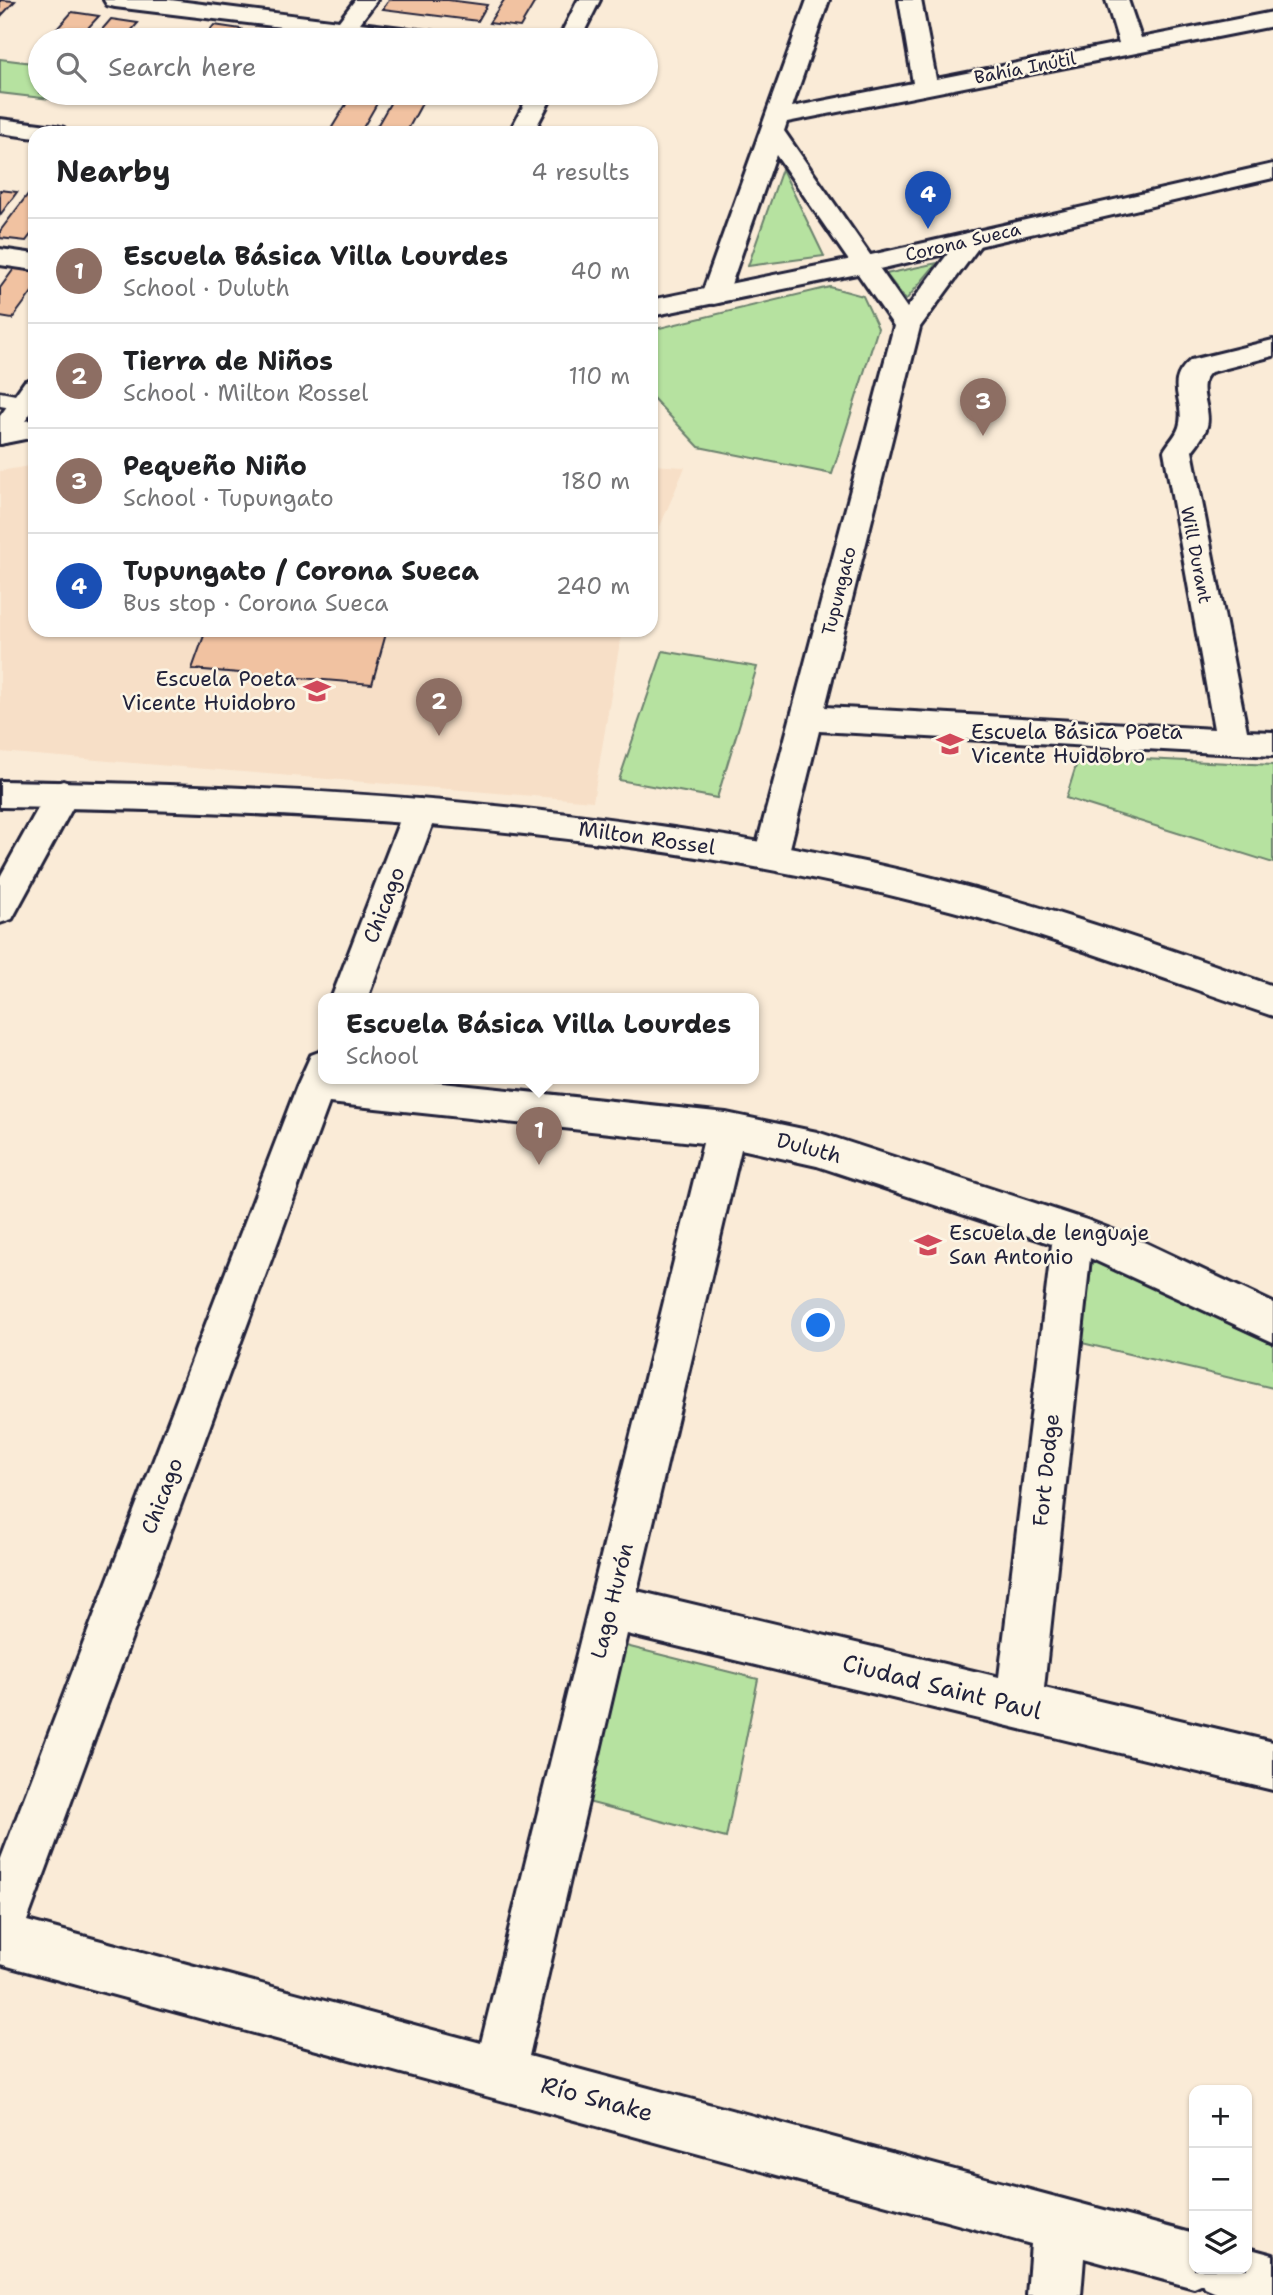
<!DOCTYPE html>
<html lang="en">
<head>
<meta charset="utf-8">
<style>
  :root { --surface:#fff; --page:#f6f6f6; --text:#202124; --muted:#757577; --line:#e0e0e0; --accent:#d1495b }
  body { margin:0; font-family:"Shantell Sans",sans-serif; background:var(--page); color:var(--text) }
  .controls { position:absolute; right:21px; bottom:21px; display:grid; overflow:hidden; border-radius:14px; box-shadow:0 2px 5px #0004 }
  .controls button { width:63px; height:63px; display:grid; place-items:center; padding:0; border:0; border-bottom:2px solid var(--line); background:var(--surface); color:var(--text); font:35px sans-serif }
  .you { position:absolute; left:819px; top:1326px; width:24px; height:24px; margin:-18px; border:5px solid #fff; border-radius:50%; background:#1a73e8; box-shadow:0 0 0 10px #1a73e833 }
  .badge { display:grid; place-items:center; width:46px; height:46px; border-radius:50%; background:var(--accent); color:#fff; font-size:23px; font-weight:700 }
  .pin { position:absolute; translate:-50% -58px; filter:drop-shadow(0 2px 4px #0008) }
  .pin::after { content:''; position:absolute; top:37px; width:24px; height:21px; background:inherit; clip-path:polygon(0 0,100% 0,50% 100%) }
  .popup { position:absolute; left:318px; top:993px; width:441px; height:91px; box-sizing:border-box; display:grid; place-content:center; border-radius:14px; background:var(--surface); filter:drop-shadow(0 2px 5px #0005); font-size:23px; white-space:nowrap; color:var(--muted) }
  .popup b { font-size:26px; color:var(--text) }
  .popup::after { content:''; position:absolute; left:50%; top:100%; margin-left:-14px; border:14px solid transparent; border-top-color:var(--surface) }
  .list { margin:0; padding:0; list-style:none }
  h2 { display:flex; justify-content:space-between; align-items:center; height:91px; margin:0; padding:0 28px; font-size:30px }
  h2 small { font-size:23px; font-weight:400; color:var(--muted) }
  .list li { display:grid; grid-template-columns:46px 1fr auto; gap:21px; align-items:center; box-sizing:border-box; height:105px; padding:0 28px; border-top:2px solid var(--line) }
  .list b { display:block; font-size:26px; white-space:nowrap }
  .list p { margin:0; font-size:23px; white-space:nowrap; color:var(--muted) }
  .list em { font-size:23px; font-style:normal; color:var(--muted) }
  .icon { flex:none; width:38px; height:38px; fill:none; stroke:currentColor; stroke-width:2; stroke-linecap:round; stroke-linejoin:round }
  .map { position:relative; flex:none; width:1273px; height:2295px; overflow:hidden }
  .search { position:absolute; background:var(--surface); box-shadow:0 2px 5px #0004; left:28px; top:28px; width:630px; height:77px; display:flex; align-items:center; gap:18px; box-sizing:border-box; padding:0 24px; border-radius:38px; color:var(--muted); font-size:26px }
  .panel { position:absolute; background:var(--surface); box-shadow:0 2px 5px #0004; left:28px; top:126px; width:630px; height:511px; border-radius:21px }
  .map>svg:first-child { display:block }
  .built { fill:#f7dfc7 }
  .green { fill:#b6e2a0; stroke:#6c826e; stroke-width:2 }
  .building { fill:#f1c2a1; stroke:#22223b; stroke-width:2 }
  .lines { fill:none; stroke-linecap:round; stroke-linejoin:round }
  .lane-casing { stroke:#22223b; stroke-width:5 }
  .street-casing { stroke:#22223b; stroke-width:6 }
  .secondary-casing { stroke:#22223b; stroke-width:6 }
  .lane { fill:#fcf5e5; fill-rule:evenodd }
  .street { fill:#fcf5e5; fill-rule:evenodd }
  .secondary { fill:#fcf5e5; fill-rule:evenodd }
  .labels { text-anchor:middle; stroke-width:5; stroke-linejoin:round; paint-order:stroke }
  .far-street-label { font-size:18px; fill:#22223b; stroke:#fcf5e5 }
  .poi-label { font-size:21px; fill:#22223b; stroke:#fcf5e5; text-anchor:start }
  .street-label { font-size:21px; fill:#22223b; stroke:#fcf5e5 }
  .near-street-label { font-size:24px; fill:#22223b; stroke:#fcf5e5 }
</style>
</head>
<body>
<div class="map">
<svg width="1273" height="2295" viewBox="0 0 1273 2295">
  <rect width="100%" height="100%" fill="#faebd7"/>
  <filter id="ink" filterUnits="userSpaceOnUse"><feTurbulence type="fractalNoise" baseFrequency=".0143" numOctaves="2"/><feDisplacementMap in="SourceGraphic" scale="14" xChannelSelector="R" yChannelSelector="G"/><feConvolveMatrix kernelMatrix="1 2 1 2 8 2 1 2 1" color-interpolation-filters="sRGB"/></filter>
  <g filter="url(#ink)">
    <g class="built">
      <polygon points="35,465 35,630 622,630 593,801 0,752 0,471"/>
      <polygon points="651,465 685,467 651,548"/>
    </g>
    <g class="green">
      <polygon points="0,59 40,64 40,93 55,93 50,99 0,93"/>
      <polygon points="782,169 824,256 748,266"/>
      <polygon points="937,263 906,300 886,274"/>
      <polygon points="830,287 863,296 878,328 832,474 699,447 651,396 651,330"/>
      <polygon points="663,651 757,667 717,798 619,780"/>
      <polygon points="1079,756 1273,765 1273,863 1066,798"/>
      <polygon points="1092,1259 1273,1344 1273,1388 1082,1343"/>
      <polygon points="622,1645 758,1679 726,1838 584,1801"/>
    </g>
    <g class="building">
      <polygon points="0,0 15,1 0,17"/>
      <polygon points="389,0 448,0 487,5 478,21 383,9"/>
      <polygon points="504,0 536,0 520,27 489,23"/>
      <polygon points="72,12 99,16 77,40 47,40"/>
      <polygon points="111,19 138,23 123,40 93,40"/>
      <polygon points="214,25 241,29 232,40 202,40"/>
      <polygon points="254,32 282,36 278,40 248,40"/>
      <polygon points="353,93 383,93 360,133 331,129"/>
      <polygon points="396,93 426,96 406,133 373,133"/>
      <polygon points="35,185 35,229 26,241 0,238 0,231"/>
      <polygon points="0,190 17,192 0,215"/>
      <polygon points="16,266 35,269 35,288 12,319 0,317 0,288"/>
      <polygon points="206,630 387,630 372,684 192,669"/>
    </g>
    <g class="lines">
      <defs>
        <polygon id="lane" points="0,392 31,398 34,403 31,408 23,410 0,406"/>
        <g id="street">
          <polygon points="104,0 170,0 339,21 355,0 377,0 360,23 444,33 452,35 455,40 390,40 115,7 107,5"/>
          <polygon points="578,0 600,0 580,40 558,40"/>
          <path d="M 807,0 L 829,0 L 792,107 L 913,83 L 899,0 L 921,0 L 936,79 L 1119,43 L 1106,0 L 1128,0 L 1141,38 L 1273,12 L 1273,26 L 787,122 L 784,131 L 907,308 L 962,235 L 971,232 L 980,235 L 984,240 L 920,327 L 825,707 L 1214,729 L 1164,451 C 1168,443 1176,436 1179,427 C 1187,400 1162,384 1191,360 L 1273,340 L 1273,356 L 1211,372 C 1194,386 1212,408 1207,426 C 1205,435 1197,444 1192,451 L 1247,731 L 1273,732 L 1273,756 L 819,731 L 788,856 L 783,865 L 771,869 L 759,865 L 754,856 L 894,326 L 776,155 L 727,296 L 723,302 L 714,304 L 705,302 L 701,296 Z"/>
          <polygon points="530,93 554,93 533,133 509,133"/>
          <polygon points="0,119 56,126 64,128 68,133 35,133 35,138 0,133"/>
          <polygon points="0,249 35,254 35,270 0,265"/>
          <polygon points="35,378 35,407 11,441 0,444 0,416 25,381"/>
          <polygon points="63,781 75,785 80,794 12,919 0,923 0,877 51,785"/>
          <polygon points="420,799 432,803 437,812 367,999 331,999 403,812 408,803"/>
          <path d="M 324,1050 L 324,1079 L 404,1079 L 726,1113 L 817,1132 L 1087,1220 L 1146,1243 L 1273,1303 L 1273,1342 L 1090,1258 L 1044,1688 L 1273,1742 L 1273,1790 L 627,1634 L 529,2056 L 1194,2234 L 1194,2269 L 1247,2269 L 1247,2248 L 1273,2255 L 1273,2295 L 1221,2295 L 1205,2288 L 1203,2284 L 1194,2288 L 1084,2258 L 1081,2295 L 1027,2295 L 1031,2244 L 0,1964 L 0,1861 L 297,1086 L 311,1055 ZM 329,1103 L 703,1143 L 481,2043 L 27,1921 ZM 741,1149 L 817,1166 L 1052,1244 L 999,1677 L 637,1591 Z"/>
        </g>
        <g id="secondary">
          <polygon points="1273,164 1273,178 862,273 651,316 651,300 862,257"/>
          <polygon points="35,419 35,437 0,444 0,426"/>
          <path d="M 0,781 C 294,785 586,802 874,864 C 1010,894 1142,939 1273,986 L 1273,1016 C 1157,977 1044,933 926,904 C 623,827 311,811 0,807 Z"/>
        </g>
      </defs>
      <use href="#lane" class="lane-casing"/>
      <use href="#street" class="street-casing"/>
      <use href="#secondary" class="secondary-casing"/>
      <use href="#lane" class="lane"/>
      <use href="#street" class="street"/>
      <use href="#secondary" class="secondary"/>
    </g>
  </g>
  <defs>
    <symbol id="school-bare" viewBox="-9 -9 18 18"><path d="M0-5L7-2L0 1L-7-2ZM-4 1L0 2.5L4 1V4Q0 6-4 4Z" fill="#d1495b" stroke="#fcf5e5" stroke-width="2.5" paint-order="stroke"/></symbol>
  </defs>
  <g fill-rule="evenodd">
    <use href="#school-bare" x="298" y="672" width="38" height="38"/>
    <use href="#school-bare" x="931" y="725" width="38" height="38"/>
    <use href="#school-bare" x="909" y="1226" width="38" height="38"/>
  </g>
  <g class="labels">
    <g class="far-street-label">
      <text transform="translate(1025 68) rotate(-11)" y="6">Bahía Inútil</text>
      <text transform="translate(963 242) rotate(-13)" y="6">Corona Sueca</text>
      <text transform="translate(1196 555) rotate(79)" y="6">Will Durant</text>
      <text transform="translate(839 591) rotate(-76)" y="6">Tupungato</text>
    </g>
    <g class="poi-label">
      <text x="296" y="686" text-anchor="end">Escuela Poeta<tspan x="296" dy="24">Vicente Huidobro</tspan></text>
      <text x="971" y="739">Escuela Básica Poeta<tspan x="971" dy="24">Vicente Huidobro</tspan></text>
      <text x="949" y="1240">Escuela de lenguaje<tspan x="949" dy="24">San Antonio</tspan></text>
    </g>
    <g class="street-label">
      <text transform="translate(647 838) rotate(8)" y="7">Milton Rossel</text>
      <text transform="translate(384 905) rotate(-69)" y="7">Chicago</text>
      <text transform="translate(809 1148) rotate(15)" y="7">Duluth</text>
      <text transform="translate(1046 1470) rotate(-84)" y="7">Fort Dodge</text>
      <text transform="translate(162 1496) rotate(-69)" y="7">Chicago</text>
      <text transform="translate(612 1601) rotate(-76)" y="7">Lago Hurón</text>
    </g>
    <g class="near-street-label">
      <text transform="translate(942 1687) rotate(14)" y="8">Ciudad Saint Paul</text>
      <text transform="translate(597 2099) rotate(15)" y="8">Río Snake</text>
    </g>
  </g>
</svg>
<div class="controls">
<button>+</button>
<button>−</button>
<button><svg class="icon" aria-label="layers" viewBox="0 0 24 24"><path d="M12 4l9 5-9 5-9-5zM3 14l9 5 9-5"/></svg></button>
</div>
<div class="you"></div>
<div class="pin badge" style="left:539px;top:1165px;background:#8d6e63">1</div>
<div class="popup"><b>Escuela Básica Villa Lourdes</b>School</div>
<div class="pin badge" style="left:439px;top:736px;background:#8d6e63">2</div>
<div class="pin badge" style="left:983px;top:436px;background:#8d6e63">3</div>
<div class="pin badge" style="left:928px;top:229px;background:#1a4fb4">4</div>
<div class="search"><svg class="icon" aria-label="search" viewBox="0 0 24 24"><circle cx="10" cy="10" r="6"/><path d="M15 15l6 6"/></svg>Search here</div>
<section class="panel">
<h2>Nearby<small>4 results</small></h2>
<ul class="list">
<li><span class="badge" style="background:#8d6e63">1</span><div><b>Escuela Básica Villa Lourdes</b><p>School · Duluth</p></div><em>40 m</em></li>
<li><span class="badge" style="background:#8d6e63">2</span><div><b>Tierra de Niños</b><p>School · Milton Rossel</p></div><em>110 m</em></li>
<li><span class="badge" style="background:#8d6e63">3</span><div><b>Pequeño Niño</b><p>School · Tupungato</p></div><em>180 m</em></li>
<li><span class="badge" style="background:#1a4fb4">4</span><div><b>Tupungato / Corona Sueca</b><p>Bus stop · Corona Sueca</p></div><em>240 m</em></li>
</ul>
</section>
</div>
</body>
</html>
